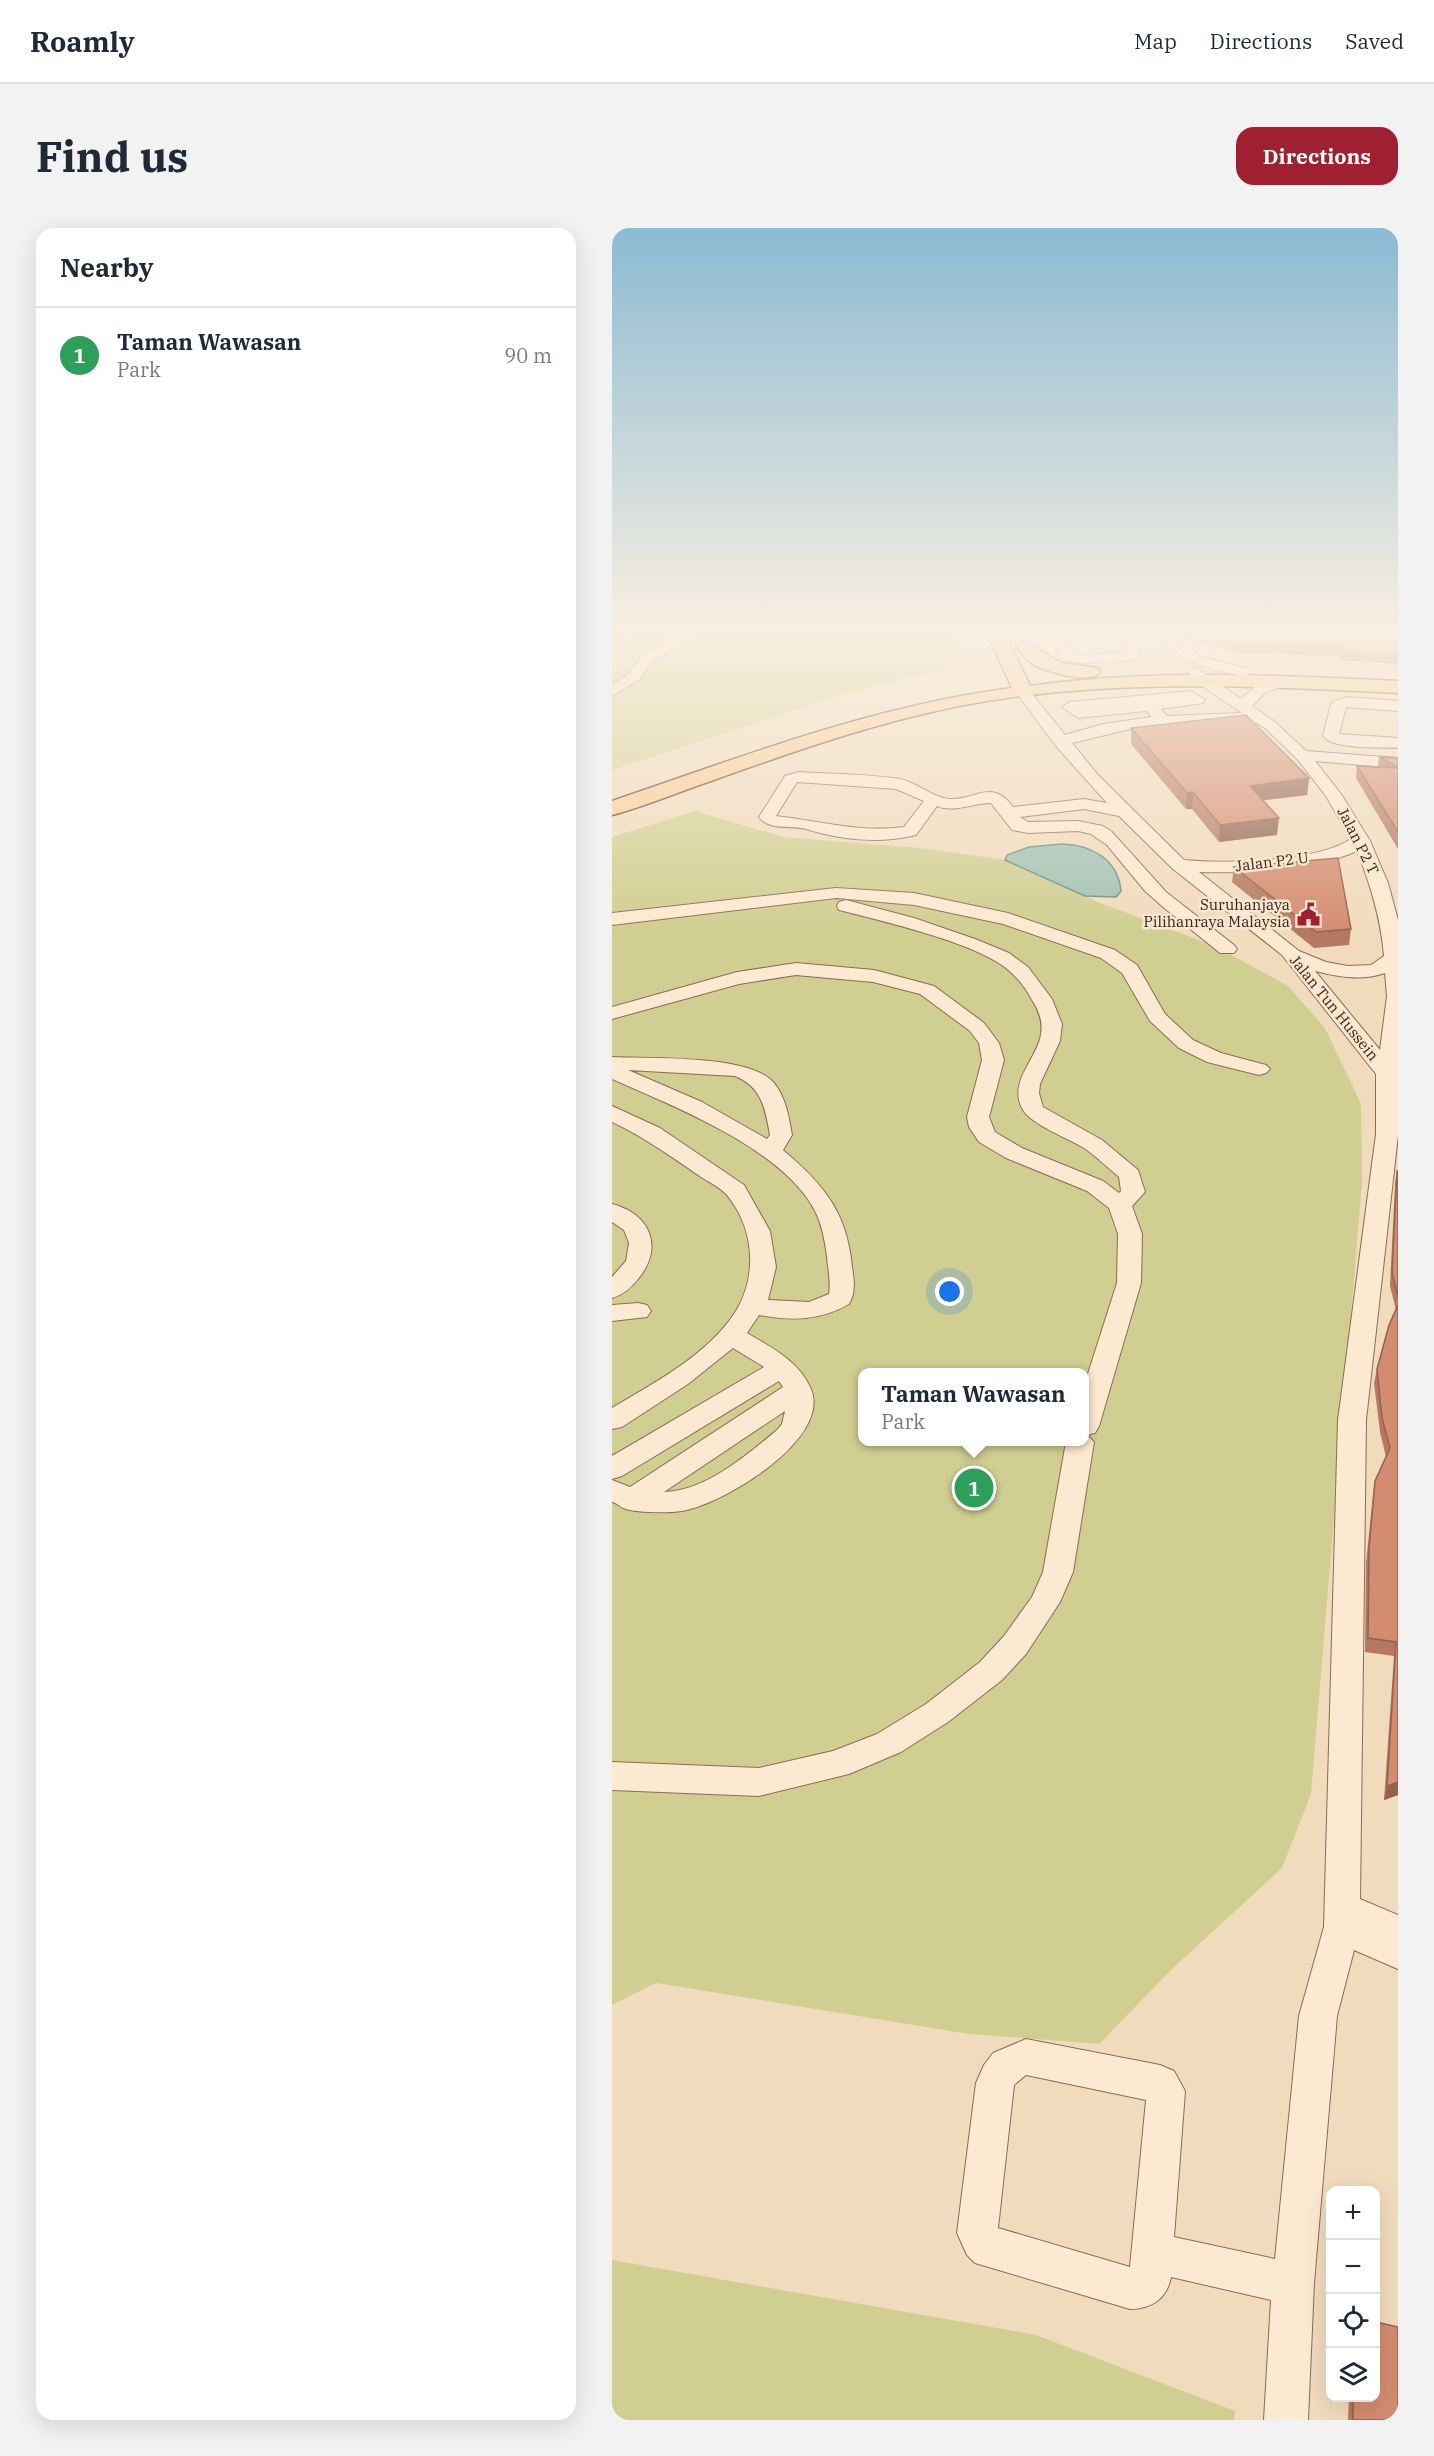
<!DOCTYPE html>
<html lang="en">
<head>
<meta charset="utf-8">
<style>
  :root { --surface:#fff; --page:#f2f2f3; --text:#1f2937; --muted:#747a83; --line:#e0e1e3; --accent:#9f2031 }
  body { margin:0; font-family:"IBM Plex Serif",serif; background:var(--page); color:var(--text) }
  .controls { position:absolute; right:18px; bottom:18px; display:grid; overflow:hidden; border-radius:12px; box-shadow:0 6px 24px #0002 }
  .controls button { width:54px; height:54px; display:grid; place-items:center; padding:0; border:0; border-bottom:2px solid var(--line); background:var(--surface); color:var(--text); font:30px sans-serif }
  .you { position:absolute; left:338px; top:1064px; width:21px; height:21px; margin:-15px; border:4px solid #fff; border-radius:50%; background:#1a73e8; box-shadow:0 0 0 9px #1a73e833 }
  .badge { display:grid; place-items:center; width:39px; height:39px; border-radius:50%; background:var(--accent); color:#fff; font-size:20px; font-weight:700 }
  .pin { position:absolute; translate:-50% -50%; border:3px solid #fff; box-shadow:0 2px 6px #0006 }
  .popup { position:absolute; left:246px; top:1140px; width:231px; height:78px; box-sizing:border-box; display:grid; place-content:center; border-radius:12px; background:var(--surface); filter:drop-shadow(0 2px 4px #0005); font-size:20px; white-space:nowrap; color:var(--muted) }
  .popup b { font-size:22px; color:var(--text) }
  .popup::after { content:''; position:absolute; left:50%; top:100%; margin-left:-12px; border:12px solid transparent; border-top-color:var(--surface) }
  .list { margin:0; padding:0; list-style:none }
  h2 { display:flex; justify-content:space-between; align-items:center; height:78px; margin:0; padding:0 24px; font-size:26px }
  h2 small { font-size:20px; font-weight:400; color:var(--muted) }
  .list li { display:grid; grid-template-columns:39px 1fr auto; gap:18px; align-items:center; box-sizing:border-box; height:96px; padding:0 24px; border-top:2px solid var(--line) }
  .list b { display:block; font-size:22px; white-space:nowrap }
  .list p { margin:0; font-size:20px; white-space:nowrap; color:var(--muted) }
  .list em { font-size:20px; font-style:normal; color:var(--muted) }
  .icon { flex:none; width:33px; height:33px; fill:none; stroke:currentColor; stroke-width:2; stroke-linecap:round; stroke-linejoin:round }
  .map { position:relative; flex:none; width:786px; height:2192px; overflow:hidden; border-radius:18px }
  header { display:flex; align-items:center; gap:36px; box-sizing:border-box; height:84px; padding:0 30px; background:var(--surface); border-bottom:2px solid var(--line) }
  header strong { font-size:28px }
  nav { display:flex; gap:33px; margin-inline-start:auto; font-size:21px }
  .intro { display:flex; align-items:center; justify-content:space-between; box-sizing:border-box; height:144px; padding:0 36px }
  h1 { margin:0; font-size:42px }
  .button { padding:15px 27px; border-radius:18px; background:var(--accent); color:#fff; font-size:21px; font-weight:700 }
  main { display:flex; gap:36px; padding:0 36px }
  aside { flex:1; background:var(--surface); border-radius:18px; box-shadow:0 6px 24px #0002 }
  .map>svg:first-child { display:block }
  .green { fill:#d0cf91; fill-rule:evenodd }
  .water { fill:#a1c2b4; stroke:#689181; stroke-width:1.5 }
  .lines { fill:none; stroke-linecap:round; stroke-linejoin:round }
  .minor-casing { stroke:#8b6b55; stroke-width:2 }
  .major-casing { stroke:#58392a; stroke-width:3 }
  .minor { fill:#fce9d1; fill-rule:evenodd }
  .major { fill:#f9cb91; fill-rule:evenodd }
  .wall { fill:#b57860 }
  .shaded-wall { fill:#94624e }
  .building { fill:#d38c70; stroke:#94624e; stroke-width:1.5 }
  .labels { text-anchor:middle; stroke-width:5; stroke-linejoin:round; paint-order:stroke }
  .far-street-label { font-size:15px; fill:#39251b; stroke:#f8e6ce }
  .far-poi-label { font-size:15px; fill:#39251b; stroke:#f8e6ce; text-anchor:end }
</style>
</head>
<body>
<header>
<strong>Roamly</strong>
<nav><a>Map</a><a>Directions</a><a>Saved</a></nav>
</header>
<div class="intro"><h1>Find us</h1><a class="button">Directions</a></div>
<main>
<aside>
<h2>Nearby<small></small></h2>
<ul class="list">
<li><span class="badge" style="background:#2e9e5b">1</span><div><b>Taman Wawasan</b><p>Park</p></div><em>90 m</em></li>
</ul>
</aside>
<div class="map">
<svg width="786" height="2192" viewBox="0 0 786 2192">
  <rect width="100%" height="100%" fill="#f1dbbd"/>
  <g class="green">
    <polygon points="0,401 342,401 343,416 332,441 232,466 0,542"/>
    <path d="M 83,583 L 171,609 L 308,620 L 393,632 L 486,674 L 605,719 L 676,758 L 713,800 L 749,876 L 750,955 L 699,1566 L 670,1640 L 561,1740 L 487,1816 L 357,1806 L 44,1755 L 0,1777 L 0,609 ZM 251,1144 L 473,1144 L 473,1214 L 251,1214 Z"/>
    <polygon points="0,2032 424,2107 623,2183 622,2192 0,2192"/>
  </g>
  <path class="water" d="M 450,616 C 479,617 506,631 509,663 L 504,669 L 473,668 L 393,632 L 395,627 L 417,619 Z"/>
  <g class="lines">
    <defs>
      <g id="minor">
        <polygon points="78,401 96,401 40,433 28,451 0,468 0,457 18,445 30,427"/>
        <polygon points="435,401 449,401 458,423 467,427 513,424 505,401 519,401 528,428 521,432 465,435 447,429"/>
        <path d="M 540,401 L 554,401 C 576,429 604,433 637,441 L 639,444 L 632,448 C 595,442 563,433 540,401 Z"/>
        <path d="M 583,439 L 629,471 L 644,458 L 676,449 L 681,450 L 683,453 L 681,456 L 654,464 L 640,478 L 663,494 L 694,523 L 786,530 L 786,540 L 703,533 L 729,566 L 758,613 L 776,655 L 786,692 L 786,907 L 754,1192 L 748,1671 L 786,1687 L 786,1741 L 742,1722 L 725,1788 L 702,2055 L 696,2192 L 652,2192 L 659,2072 L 559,2049 C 555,2071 539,2081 518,2081 L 363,2035 L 355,2027 L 345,2005 L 364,1855 L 372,1837 L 381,1825 L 414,1811 L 548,1837 L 562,1843 L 573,1863 L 562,2009 L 663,2031 L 687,1788 L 712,1699 L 726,1192 L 764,906 L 764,846 L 670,727 L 561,641 L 507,588 L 472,581 L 408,589 L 416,594 L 466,593 L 491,598 L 499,603 L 554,664 L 622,717 L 625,721 L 622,725 L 608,725 L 551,679 L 533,663 L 495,617 L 479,606 L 466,603 L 416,605 L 400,602 L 379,575 C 361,575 342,585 325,578 L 304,607 C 268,616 229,612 194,601 C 179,597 157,603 147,589 L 173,548 L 187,544 C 220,546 255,546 288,551 C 305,554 322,571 339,571 C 364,572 380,550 401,579 L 472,571 L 495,575 L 443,517 L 404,464 L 411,460 L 416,461 L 453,507 L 491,496 L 540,489 L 534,483 L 466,490 L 450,479 L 458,474 L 579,463 L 593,472 L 591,475 L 549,481 L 555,488 L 630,485 L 584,454 L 576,443 ZM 604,494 L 645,495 L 653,500 L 686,532 L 714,568 L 739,611 C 704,634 614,636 572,632 L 485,546 L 460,515 L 518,501 ZM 185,554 L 284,561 L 312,573 L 292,599 C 248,605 208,593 164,588 ZM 745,623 C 759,658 769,691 772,728 L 759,737 L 736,738 L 714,734 L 687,723 L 587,644 C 638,645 697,644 745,623 ZM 703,743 C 727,749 750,753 773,745 L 775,768 L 768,822 ZM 414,1847 L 534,1872 L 518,2039 L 386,2000 L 402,1857 Z"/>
        <path d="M 736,469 L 786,473 L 786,483 L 734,479 L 727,506 L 786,510 L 786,520 C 768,519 723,522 711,508 L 719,476 L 722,473 Z"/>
        <polygon points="224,660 302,665 396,685 503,722 525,737 553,786 581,812 609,825 654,837 658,841 654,845 647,847 595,834 567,820 538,793 510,745 489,730 391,696 302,677 224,670 0,697 0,685"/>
        <path d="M 234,672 L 302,690 L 363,711 L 397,725 L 416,739 L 440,771 L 450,796 L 448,813 L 428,856 L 427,865 L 431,879 L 490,912 L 526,942 L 533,964 L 520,978 L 530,1006 L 529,1055 L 487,1198 L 483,1205 L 475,1207 L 482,1214 L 461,1344 L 448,1374 L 414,1426 L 390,1452 L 336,1494 L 289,1524 L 237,1546 L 147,1568 L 0,1562 L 0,1534 L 147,1540 L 221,1523 L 265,1506 L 314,1476 L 368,1434 L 392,1408 L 420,1369 L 431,1344 L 454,1214 L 473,1214 L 473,1155 L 505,1055 L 506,1006 L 497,980 L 475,963 L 394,930 L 367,914 L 357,899 L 355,889 L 370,832 L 367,815 L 358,803 L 308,766 L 261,754 L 184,747 L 127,756 L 0,791 L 0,779 L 125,744 L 184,735 L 262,742 L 322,758 L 372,795 L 387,815 L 392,832 L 377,889 L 383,904 L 410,920 L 491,953 L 507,965 L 509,963 L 507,949 C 496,940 484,928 472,920 C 457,911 419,896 411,882 C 396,856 421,835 428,811 C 432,796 428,784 420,772 C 414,760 405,749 394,740 C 361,714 270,693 227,682 L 225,678 L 227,674 Z"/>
        <path d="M 0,829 C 38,831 138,826 162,855 C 174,870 177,889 180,907 L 171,922 C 212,957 235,984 240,1039 C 242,1052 244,1064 237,1076 C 208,1093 179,1093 147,1087 L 135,1105 C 160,1120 187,1133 199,1161 C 220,1211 110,1277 70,1283 C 58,1285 22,1285 11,1280 C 7,1278 5,1275 0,1274 L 0,1252 L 18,1259 L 171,1159 L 167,1153 L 10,1248 L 0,1251 L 0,1228 L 152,1139 L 121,1120 L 76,1156 L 10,1199 L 0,1201 L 0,1180 C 40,1156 88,1131 117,1093 C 146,1056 145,1004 115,967 C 109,960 97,954 89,949 C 60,929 32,909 0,894 L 0,878 L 48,900 L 132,957 L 158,1003 L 164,1039 L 156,1072 L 197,1074 L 217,1066 C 219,1055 216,1041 215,1029 C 213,1013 210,996 202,981 C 169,920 61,878 0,851 ZM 16,842 L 123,848 C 150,859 153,880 158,907 L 155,911 L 90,874 ZM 173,1183 L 170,1196 L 165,1202 C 134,1228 93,1263 52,1264 Z"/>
        <path d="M 0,976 C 39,986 52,1020 26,1051 C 19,1060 11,1067 0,1070 L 0,1049 L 14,1033 L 17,1015 L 12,1002 L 0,994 Z"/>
        <polygon points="26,1075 35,1077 39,1083 35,1089 0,1093 0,1077"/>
      </g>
      <g id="major">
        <path d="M 373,401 L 391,401 L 418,458 C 540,441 664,447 786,453 L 786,465 C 632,457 462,449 311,486 C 239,503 169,528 99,553 C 66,564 34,578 0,587 L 0,573 C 132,528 261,478 400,460 Z"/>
        <path d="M 414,414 L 449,435 L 486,440 L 488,444 C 480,457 433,444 421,436 C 415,432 409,426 405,419 Z"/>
      </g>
    </defs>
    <use href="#minor" class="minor-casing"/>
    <use href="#major" class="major-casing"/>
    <use href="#minor" class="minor"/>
    <use href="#major" class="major"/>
  </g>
  <g class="wall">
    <polygon points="570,401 786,401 786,436 729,432 729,429 623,425 569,409"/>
    <polygon points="519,500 697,550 695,567 651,572 665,607 607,614 580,581 574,581 519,516"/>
    <polygon points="767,529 786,530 786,621 744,550 745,538 766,539"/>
    <polygon points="622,639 739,701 737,717 702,720 620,654"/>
    <polygon points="785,943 786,943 786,1567 772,1572 782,1428 753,1424 754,1335 761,1267 763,1253 774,1229 768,1204 762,1155 765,1141 784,1082 778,1058 783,956"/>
    <polygon points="737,2169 764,2169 786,2192 736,2192"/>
  </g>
  <g class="shaded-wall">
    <polygon points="5,401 34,401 0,420 0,404"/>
    <polygon points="697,550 695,567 637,574 638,558"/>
    <polygon points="581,564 580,581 574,581 575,565"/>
    <polygon points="667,590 665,607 607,614 608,597"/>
    <polygon points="786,1554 786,1567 772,1572 775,1558"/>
  </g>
  <g class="building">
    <polygon points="576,401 786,401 786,426 730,423 731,419 624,415"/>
    <polygon points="634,487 697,550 638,558 667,590 608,597 581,564 575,565 519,500"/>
    <polygon points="767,529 786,530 786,539"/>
    <polygon points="745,538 786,540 786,604"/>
    <polygon points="726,630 739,701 704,704 622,639"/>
    <polygon points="785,943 786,943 786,1068 780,1045"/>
    <polygon points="786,1077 786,1554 775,1558 784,1414 756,1410 757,1321 763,1253 778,1220 770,1190 765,1141 777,1097"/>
    <polygon points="764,2094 786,2099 786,2192 741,2192 741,2169 764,2169"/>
  </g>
  <linearGradient id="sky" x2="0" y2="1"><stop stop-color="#8bbad3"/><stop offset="0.57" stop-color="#f9efe1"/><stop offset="1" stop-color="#f9efe1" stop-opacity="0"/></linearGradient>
  <rect width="786" height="708" fill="url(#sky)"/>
  <defs>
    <symbol id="civic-bare" viewBox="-9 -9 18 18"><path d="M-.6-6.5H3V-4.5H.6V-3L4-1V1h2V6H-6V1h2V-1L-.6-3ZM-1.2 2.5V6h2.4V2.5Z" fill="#9f2031" stroke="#f8e6ce" stroke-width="2.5" paint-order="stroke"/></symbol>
  </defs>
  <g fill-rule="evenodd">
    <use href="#civic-bare" x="680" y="670" width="33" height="33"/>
  </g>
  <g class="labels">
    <g class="far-street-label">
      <text transform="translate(746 613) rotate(63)" y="5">Jalan P2 T</text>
      <text transform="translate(660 634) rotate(-7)" y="5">Jalan P2 U</text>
      <text transform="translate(722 780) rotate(51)" y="5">Jalan Tun Hussein</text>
    </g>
    <g class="far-poi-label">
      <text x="678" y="682">Suruhanjaya<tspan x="678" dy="17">Pilihanraya Malaysia</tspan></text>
    </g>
  </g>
</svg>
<div class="controls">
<button>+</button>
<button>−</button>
<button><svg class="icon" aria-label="locate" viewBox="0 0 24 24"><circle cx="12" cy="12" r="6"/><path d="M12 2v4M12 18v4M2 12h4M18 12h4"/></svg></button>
<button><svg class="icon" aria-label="layers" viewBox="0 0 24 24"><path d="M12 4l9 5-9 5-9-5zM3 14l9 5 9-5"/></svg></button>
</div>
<div class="you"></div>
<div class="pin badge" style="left:362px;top:1260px;background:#2e9e5b">1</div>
<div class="popup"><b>Taman Wawasan</b>Park</div>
</div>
</main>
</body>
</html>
